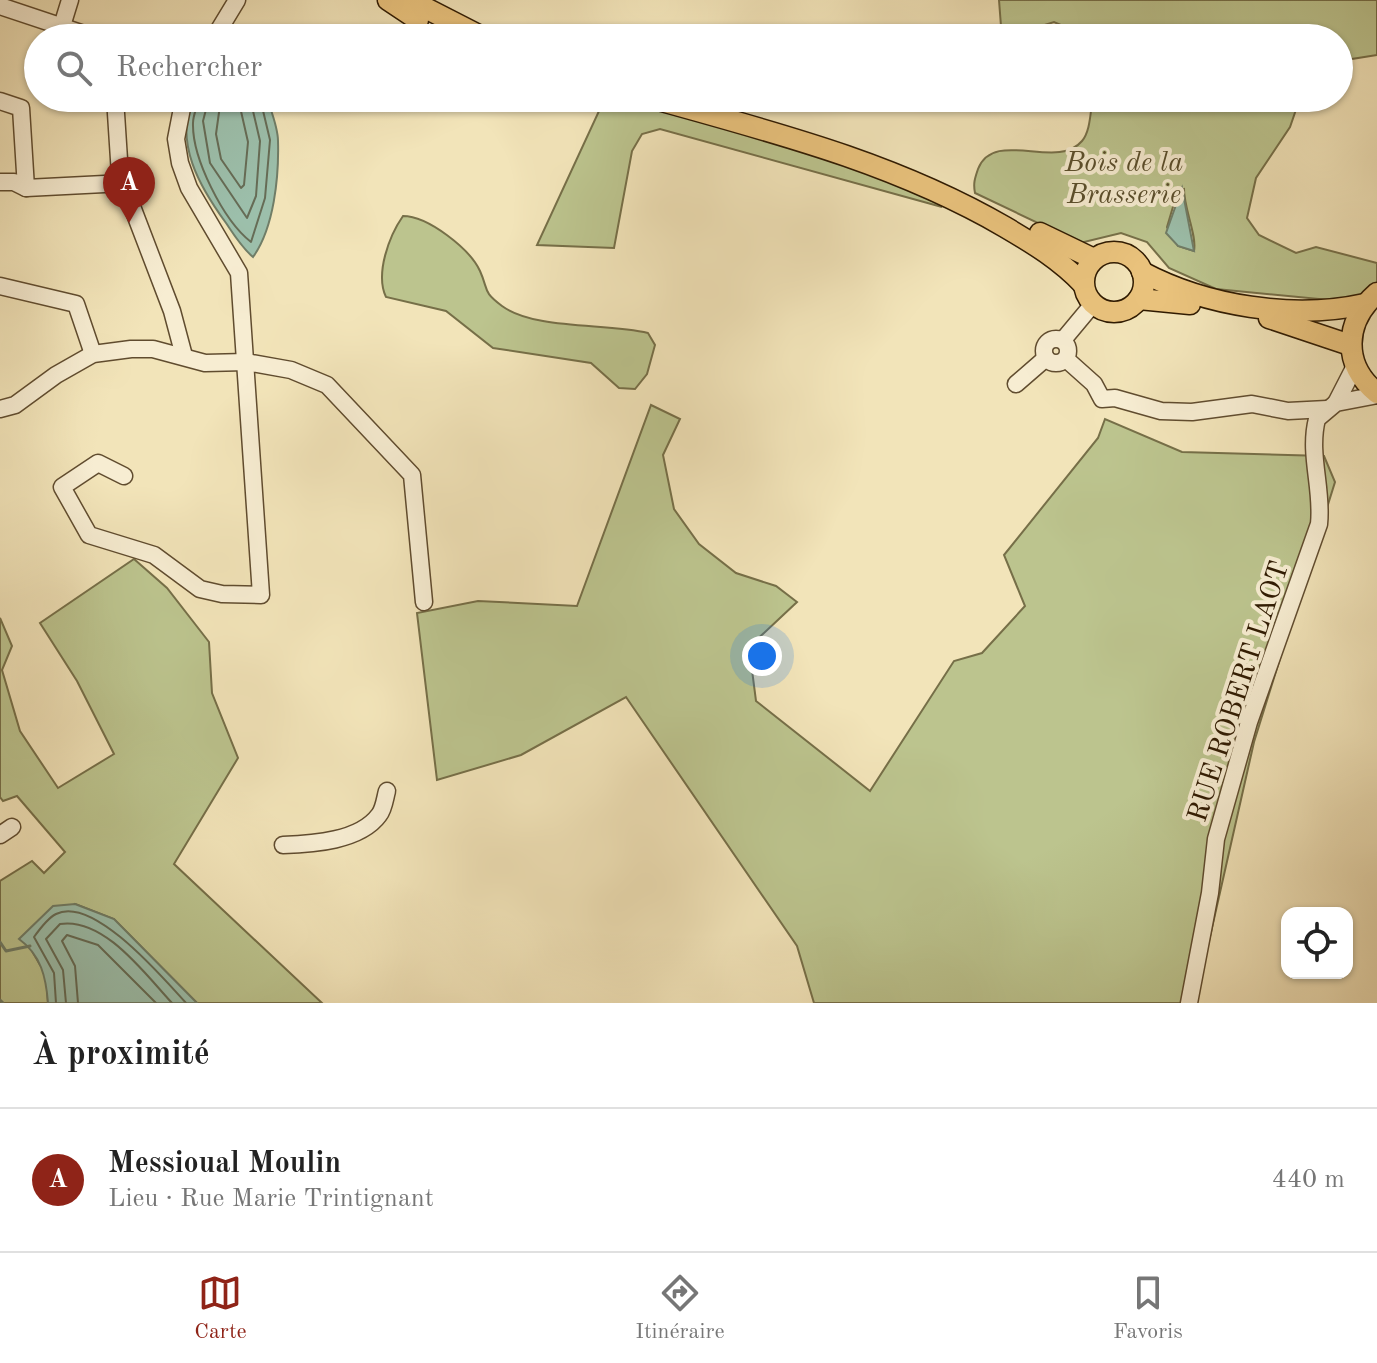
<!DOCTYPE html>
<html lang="fr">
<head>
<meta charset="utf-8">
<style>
  :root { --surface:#fff; --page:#f6f6f6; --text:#222; --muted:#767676; --line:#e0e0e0; --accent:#8f2418 }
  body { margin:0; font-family:"Old Standard TT",serif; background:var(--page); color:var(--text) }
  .controls { position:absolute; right:24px; bottom:24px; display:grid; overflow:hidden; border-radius:16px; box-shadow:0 2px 6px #0004 }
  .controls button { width:72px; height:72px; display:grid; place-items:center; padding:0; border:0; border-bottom:2px solid var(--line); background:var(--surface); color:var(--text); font:40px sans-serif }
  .you { position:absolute; left:762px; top:656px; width:28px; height:28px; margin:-20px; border:6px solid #fff; border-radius:50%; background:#1a73e8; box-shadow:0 0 0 12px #1a73e833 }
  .badge { display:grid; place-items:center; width:52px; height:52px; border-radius:50%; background:var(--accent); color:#fff; font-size:26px; font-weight:700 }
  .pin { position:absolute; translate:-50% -66px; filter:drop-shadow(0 2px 4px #0008) }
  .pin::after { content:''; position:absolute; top:42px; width:28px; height:24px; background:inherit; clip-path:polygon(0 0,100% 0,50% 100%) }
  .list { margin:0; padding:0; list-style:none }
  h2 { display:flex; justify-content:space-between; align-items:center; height:104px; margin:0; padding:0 32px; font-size:34px }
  h2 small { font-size:26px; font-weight:400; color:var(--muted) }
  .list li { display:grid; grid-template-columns:52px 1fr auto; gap:24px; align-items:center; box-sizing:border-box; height:144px; padding:0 32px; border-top:2px solid var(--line) }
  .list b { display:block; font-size:30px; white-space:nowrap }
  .list p { margin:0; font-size:26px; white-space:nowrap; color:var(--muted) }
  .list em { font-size:26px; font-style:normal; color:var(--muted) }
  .icon { flex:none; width:44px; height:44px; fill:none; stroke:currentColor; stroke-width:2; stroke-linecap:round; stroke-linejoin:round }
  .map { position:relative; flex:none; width:1377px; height:1003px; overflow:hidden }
  .search { position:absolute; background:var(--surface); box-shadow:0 2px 6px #0004; left:24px; right:24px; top:24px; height:88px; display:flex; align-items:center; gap:20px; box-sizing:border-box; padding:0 28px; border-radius:44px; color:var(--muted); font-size:30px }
  .sheet { height:248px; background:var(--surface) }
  nav { display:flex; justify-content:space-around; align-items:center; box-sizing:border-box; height:112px; border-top:2px solid var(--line); background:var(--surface); font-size:22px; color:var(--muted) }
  nav a { display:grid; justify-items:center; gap:4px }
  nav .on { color:var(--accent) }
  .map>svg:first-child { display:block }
  .green { fill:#bcc48e; stroke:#766f48; stroke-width:2; fill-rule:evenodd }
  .water { fill:#9cbfab; stroke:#707d67; stroke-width:2 }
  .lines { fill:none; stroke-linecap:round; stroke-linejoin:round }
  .shore { stroke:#666c56; stroke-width:2 }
  .stream { stroke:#707d67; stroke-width:3 }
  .minor-casing { stroke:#604c2f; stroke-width:19 }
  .major-casing { stroke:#2f1a01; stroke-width:23 }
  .minor { stroke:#f7edd2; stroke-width:16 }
  .major { stroke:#e9c27c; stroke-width:20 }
  .labels { text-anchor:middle; stroke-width:8; stroke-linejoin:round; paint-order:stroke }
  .park-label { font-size:28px; font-style:italic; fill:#594d2b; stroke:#f7edd2 }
  .street-label { font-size:28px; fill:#2f1a01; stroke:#f7edd2 }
</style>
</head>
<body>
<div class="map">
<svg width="1377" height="1003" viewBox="0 0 1377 1003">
  <rect width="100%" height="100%" fill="#f2e4b9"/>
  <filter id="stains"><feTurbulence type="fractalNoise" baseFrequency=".0025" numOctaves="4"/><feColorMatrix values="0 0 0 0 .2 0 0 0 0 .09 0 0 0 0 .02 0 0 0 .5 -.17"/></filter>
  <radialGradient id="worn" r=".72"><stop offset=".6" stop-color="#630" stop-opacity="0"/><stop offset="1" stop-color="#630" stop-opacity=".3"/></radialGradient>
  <g class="green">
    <polygon points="999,0 1377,0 1377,55 1339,61 1339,38 1106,38 1104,32 1075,31 1054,22 1022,32 1001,26"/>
    <polygon points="605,98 677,98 895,166 942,207 660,129 642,134 632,151 614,248 537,245"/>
    <path d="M 1093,98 L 1300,98 L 1290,127 L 1256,178 L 1247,218 L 1259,235 L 1296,253 L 1316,247 L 1377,263 L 1377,286 L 1350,302 L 1216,289 L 1169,268 L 1147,242 L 1121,233 L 1080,243 L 975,193 C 973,183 975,178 978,169 C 994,128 1057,171 1082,141 C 1091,130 1090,111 1093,98 ZM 1184,189 C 1184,209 1197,235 1194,251 L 1178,246 L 1167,227 L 1178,190 Z"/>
    <path d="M 403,216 C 428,216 470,249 480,271 C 489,291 482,291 502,306 C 535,330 606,323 648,333 L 655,345 L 647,374 L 635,389 L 619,388 L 591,363 L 493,348 L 446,311 L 386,297 C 375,274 389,236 403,216 Z"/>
    <polygon points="651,405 680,419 663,455 674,509 699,544 736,573 776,586 797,602 749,647 756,701 870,791 954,661 982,653 1025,606 1004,555 1098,438 1105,419 1182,452 1324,456 1335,482 1254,742 1195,1003 814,1003 797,946 626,697 521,755 437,780 417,613 478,601 577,606"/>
    <polygon points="134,559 167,588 209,642 212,693 238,758 174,864 322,1003 197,1003 114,919 75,904 29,946 46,975 48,1003 0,1003 0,881 32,861 44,873 65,852 17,796 3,801 0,797 0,618 12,646 2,670 20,731 58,788 114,754 77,681 40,623"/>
  </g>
  <g class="water">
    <path d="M 192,98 L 267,98 C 271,111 278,127 278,141 C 279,177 274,228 253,257 C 242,248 234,235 226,223 C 199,186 175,144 192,98 Z"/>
    <polygon points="1182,188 1194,251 1178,246 1166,233"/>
    <path d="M 75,904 L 114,919 L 197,1003 L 48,1003 C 46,977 41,955 19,939 L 53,906 Z"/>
  </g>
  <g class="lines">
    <g class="shore">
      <path d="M 199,98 C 198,106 193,114 193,123 C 192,158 223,220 251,242 L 265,198 L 270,140 L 260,98"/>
      <polyline points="209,98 203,121 210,163 247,218 256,196 260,141 250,98"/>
      <polyline points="221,98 216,134 221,159 241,188 244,185 248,142 238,98"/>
      <path d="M 56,1003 L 54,973 L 34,937 C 39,930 48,918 56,914 C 93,895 163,978 186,1003"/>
      <path d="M 66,1003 L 63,970 L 46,939 L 60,924 C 104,917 145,974 172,1003"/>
      <polyline points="78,1003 75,966 62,941 67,935 98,945 156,1003"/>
    </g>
    <g class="stream">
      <polyline points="0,942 6,951 30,946"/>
      <polyline points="0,1000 3,1003"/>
    </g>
    <defs>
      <g id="minor">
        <polyline points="0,6 96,38"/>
        <polyline points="62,26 70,0"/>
        <polyline points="214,38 237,0"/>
        <polyline points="115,98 120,175 172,311 184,356"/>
        <polyline points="0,101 21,108 26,188"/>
        <polyline points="0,182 14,182 26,188 124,183"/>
        <polyline points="0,286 76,304 93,354"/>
        <circle cx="1056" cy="351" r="12"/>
        <polyline points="1063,340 1093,304"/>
        <polyline points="1066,359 1094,384 1102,399 1115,398 1161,411 1192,412 1252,404 1288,411 1327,409"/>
        <polyline points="1016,384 1046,358"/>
        <polyline points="1336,403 1355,366"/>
        <polyline points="0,409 15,405 56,375 93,354 131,349 153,349 205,363 246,362 291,370 327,385 412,475 424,602"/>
        <polyline points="124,476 98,463 62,487 89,535 154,555 200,589 222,594 261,595 239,273 189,188 180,163 176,139 184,98"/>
        <polyline points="0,835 12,827"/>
        <path d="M 283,845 C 313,844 360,841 379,815 C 384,809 385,798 387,791"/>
        <path d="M 1189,1003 L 1210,893 L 1216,839 L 1249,722 L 1319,524 C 1323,489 1308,454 1317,419 L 1336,403 L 1377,395"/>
      </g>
      <g id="major">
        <polyline points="388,0 418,20"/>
        <polyline points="410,0 484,38"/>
        <path d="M 651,98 C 773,132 895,163 1005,227 C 1034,244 1060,260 1083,284"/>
        <polyline points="1040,233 1094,259"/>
        <circle cx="1114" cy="282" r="30"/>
        <path d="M 1142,272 C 1206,306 1293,320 1365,304"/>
        <path d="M 1377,293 C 1344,322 1342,365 1377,393"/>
        <polyline points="1139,299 1190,304"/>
        <polyline points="1269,318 1350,345"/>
      </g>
    </defs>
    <use href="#minor" class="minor-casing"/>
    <use href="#major" class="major-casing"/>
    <use href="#minor" class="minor"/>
    <use href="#major" class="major"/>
  </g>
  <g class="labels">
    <g class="park-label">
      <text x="1124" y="171">Bois de la<tspan x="1124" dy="32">Brasserie</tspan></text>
    </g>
    <g class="street-label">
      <text transform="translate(1237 691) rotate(-72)" y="10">RUE ROBERT LAOT</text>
    </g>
  </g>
  <rect width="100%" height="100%" filter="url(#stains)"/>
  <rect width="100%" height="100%" fill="url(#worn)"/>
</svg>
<div class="controls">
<button><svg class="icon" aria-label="locate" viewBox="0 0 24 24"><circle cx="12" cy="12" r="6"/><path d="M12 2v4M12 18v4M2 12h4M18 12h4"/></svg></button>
</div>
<div class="you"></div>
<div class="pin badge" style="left:129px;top:223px">A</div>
<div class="search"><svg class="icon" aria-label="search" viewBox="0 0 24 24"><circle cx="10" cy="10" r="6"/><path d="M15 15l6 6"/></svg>Rechercher</div>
</div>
<section class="sheet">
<h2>À proximité<small></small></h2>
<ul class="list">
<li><span class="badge">A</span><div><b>Messioual Moulin</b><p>Lieu · Rue Marie Trintignant</p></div><em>440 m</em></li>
</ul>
</section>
<nav>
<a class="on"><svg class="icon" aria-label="map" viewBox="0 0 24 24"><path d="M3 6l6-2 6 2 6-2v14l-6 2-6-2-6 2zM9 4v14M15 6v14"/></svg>Carte</a>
<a><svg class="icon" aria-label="directions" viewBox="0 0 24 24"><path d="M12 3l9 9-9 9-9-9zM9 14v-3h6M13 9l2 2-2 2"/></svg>Itinéraire</a>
<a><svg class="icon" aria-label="saved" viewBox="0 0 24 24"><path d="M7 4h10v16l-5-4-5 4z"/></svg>Favoris</a>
</nav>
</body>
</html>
